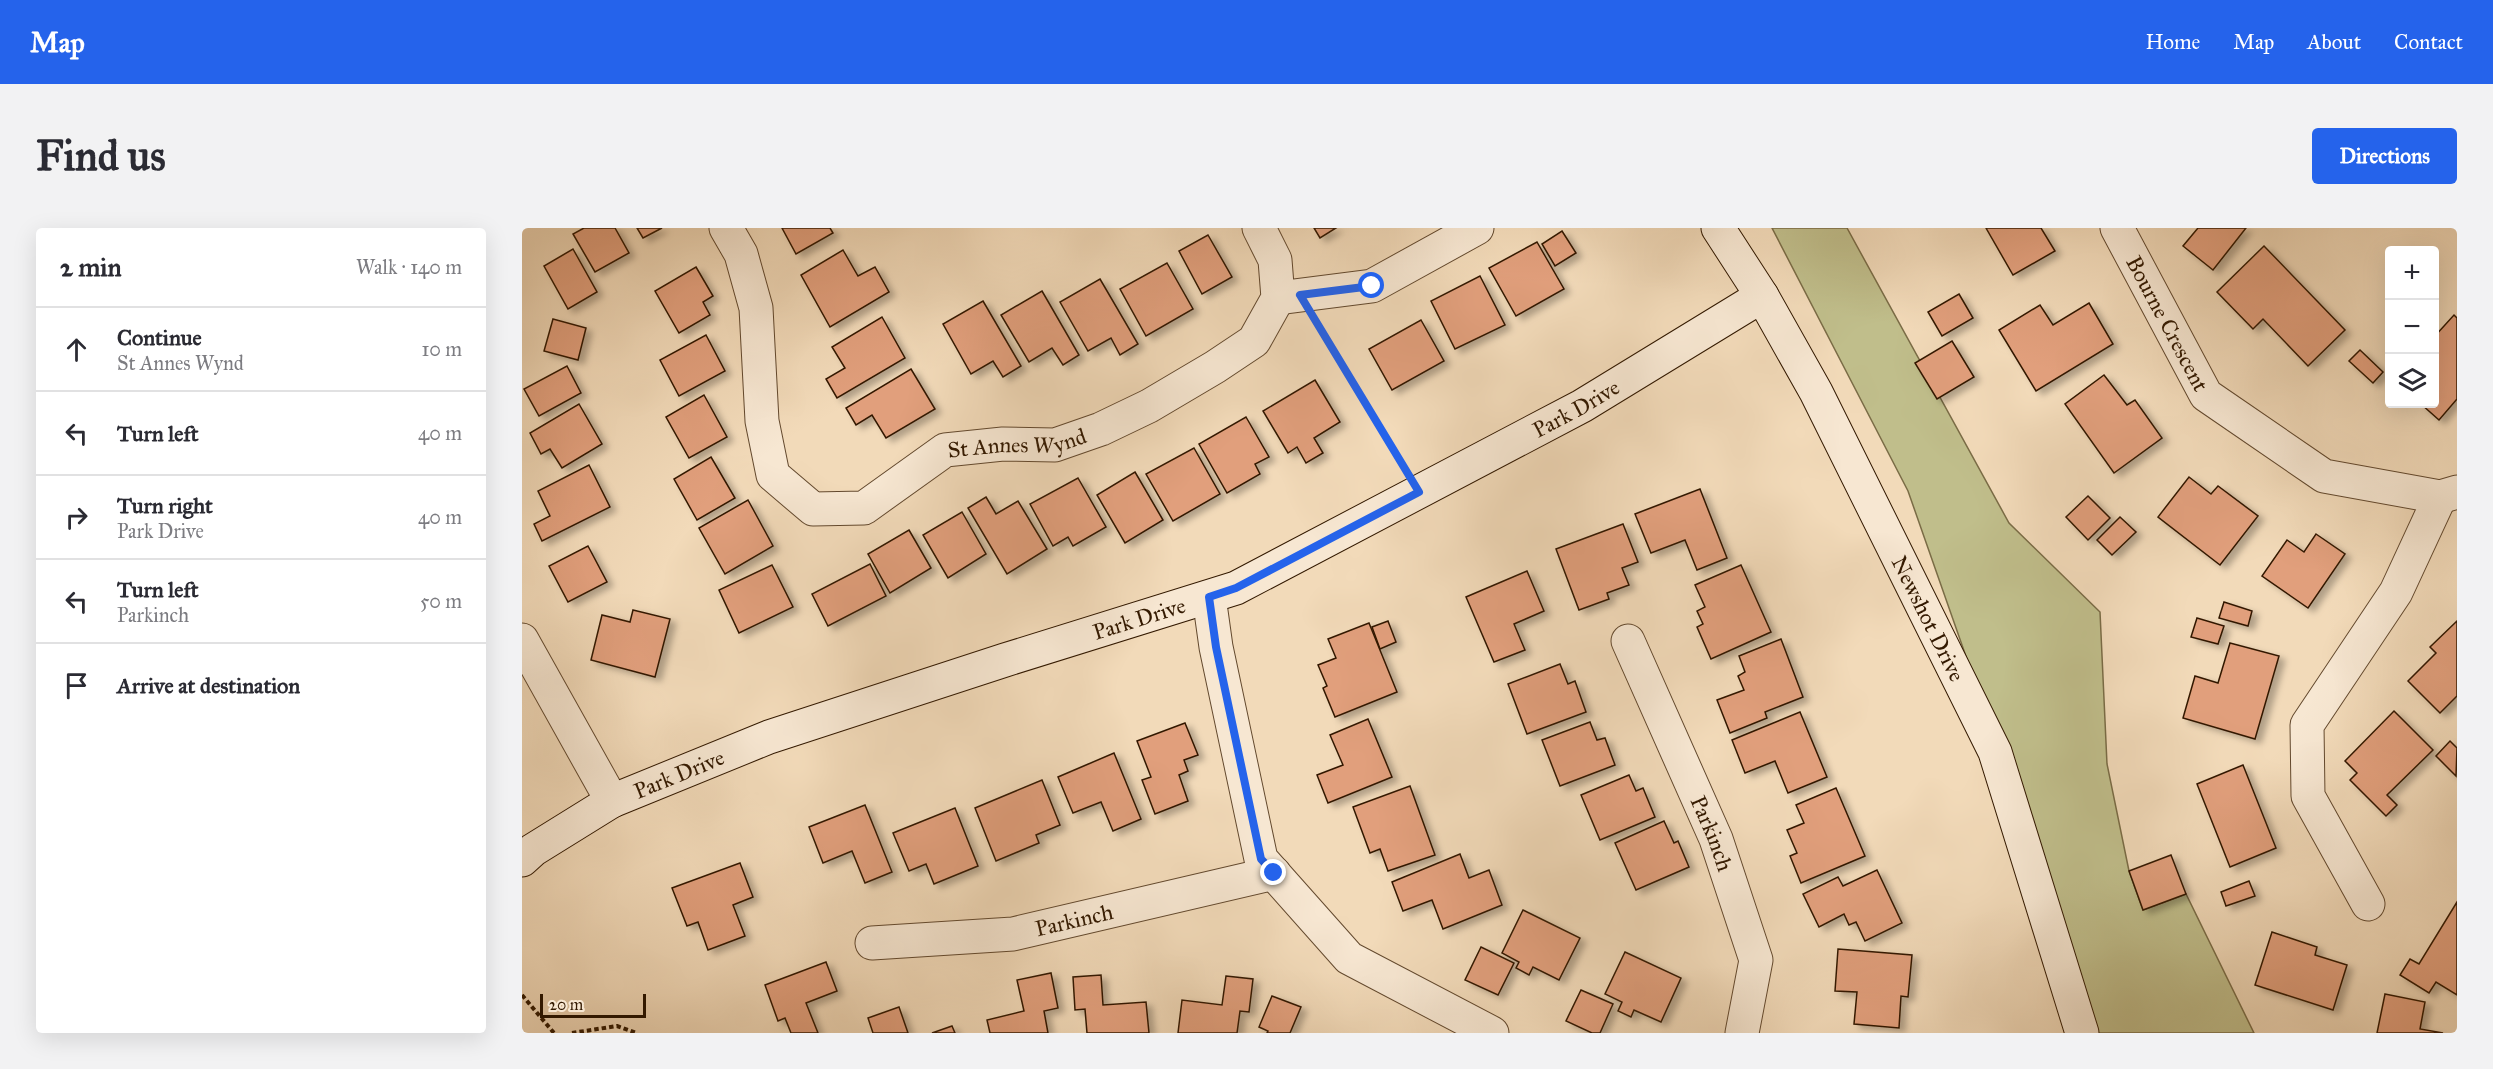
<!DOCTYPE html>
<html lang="en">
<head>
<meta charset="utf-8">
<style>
  :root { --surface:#fff; --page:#f2f2f3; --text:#2b2b33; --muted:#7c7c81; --line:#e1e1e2; --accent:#2563eb }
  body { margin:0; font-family:"IM FELL Great Primer",serif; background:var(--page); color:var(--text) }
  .controls { position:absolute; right:18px; top:18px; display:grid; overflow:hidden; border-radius:6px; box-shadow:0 6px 24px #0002 }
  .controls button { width:54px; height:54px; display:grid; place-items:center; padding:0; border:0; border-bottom:2px solid var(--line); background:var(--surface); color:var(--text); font:30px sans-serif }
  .scale { position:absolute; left:18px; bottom:15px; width:106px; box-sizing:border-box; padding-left:6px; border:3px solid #331900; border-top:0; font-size:16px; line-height:21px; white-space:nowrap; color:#331900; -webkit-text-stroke:4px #f7e7d2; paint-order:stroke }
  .stop { position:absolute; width:18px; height:18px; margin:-14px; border:4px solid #2563eb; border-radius:50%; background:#fff }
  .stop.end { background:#2563eb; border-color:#fff; box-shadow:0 2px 6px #0008 }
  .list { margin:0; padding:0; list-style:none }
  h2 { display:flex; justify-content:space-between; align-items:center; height:78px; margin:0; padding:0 24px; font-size:26px }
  h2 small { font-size:20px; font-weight:400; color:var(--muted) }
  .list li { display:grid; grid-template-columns:39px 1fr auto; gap:18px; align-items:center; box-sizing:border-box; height:84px; padding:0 24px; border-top:2px solid var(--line) }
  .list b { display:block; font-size:22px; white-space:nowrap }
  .list p { margin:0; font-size:20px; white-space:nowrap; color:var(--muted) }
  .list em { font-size:20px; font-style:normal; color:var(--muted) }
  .icon { flex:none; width:33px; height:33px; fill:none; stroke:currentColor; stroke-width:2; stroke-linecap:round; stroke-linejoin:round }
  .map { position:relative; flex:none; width:1935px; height:805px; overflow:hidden; border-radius:6px }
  header { display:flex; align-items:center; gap:36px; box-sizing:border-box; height:84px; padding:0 30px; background:var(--accent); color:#fff }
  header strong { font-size:28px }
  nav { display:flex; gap:33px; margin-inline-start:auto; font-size:21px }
  .intro { display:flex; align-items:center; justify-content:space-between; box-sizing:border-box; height:144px; padding:0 36px }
  h1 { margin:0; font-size:42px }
  .button { padding:15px 27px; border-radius:6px; background:var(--accent); color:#fff; font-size:21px; font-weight:700 }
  main { display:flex; gap:36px; padding:0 36px }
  aside { flex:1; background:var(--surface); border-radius:6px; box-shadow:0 6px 24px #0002 }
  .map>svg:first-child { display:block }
  .green { fill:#c0be8b; stroke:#7a6c46; stroke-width:1.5 }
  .building { fill:#e19f7b; stroke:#331900; stroke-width:1.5; filter:url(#shadow) }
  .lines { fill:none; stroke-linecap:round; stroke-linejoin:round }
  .street-casing { stroke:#63492e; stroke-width:35 }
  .secondary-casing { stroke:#331900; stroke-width:35 }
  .path { stroke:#331900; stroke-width:4; stroke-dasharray:4.5 3; stroke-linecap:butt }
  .street { stroke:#f7e7d2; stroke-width:33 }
  .secondary { stroke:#f7e7d2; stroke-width:33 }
  .route { stroke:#2563eb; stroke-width:8 }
  .labels { text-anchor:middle; stroke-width:4.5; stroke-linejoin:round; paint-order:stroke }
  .street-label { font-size:22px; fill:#331900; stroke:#f7e7d2 }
</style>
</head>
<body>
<header>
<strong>Map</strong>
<nav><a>Home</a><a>Map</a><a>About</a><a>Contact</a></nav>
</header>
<div class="intro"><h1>Find us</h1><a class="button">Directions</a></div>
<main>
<aside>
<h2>2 min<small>Walk · 140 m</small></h2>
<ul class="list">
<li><svg class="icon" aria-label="ahead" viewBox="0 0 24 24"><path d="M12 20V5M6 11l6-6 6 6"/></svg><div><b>Continue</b><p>St Annes Wynd</p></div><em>10 m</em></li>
<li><svg class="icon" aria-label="left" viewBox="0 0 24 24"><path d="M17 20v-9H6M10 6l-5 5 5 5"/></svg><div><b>Turn left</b></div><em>40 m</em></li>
<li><svg class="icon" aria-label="right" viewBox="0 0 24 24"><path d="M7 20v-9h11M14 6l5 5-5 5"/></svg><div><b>Turn right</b><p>Park Drive</p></div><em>40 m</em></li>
<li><svg class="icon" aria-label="left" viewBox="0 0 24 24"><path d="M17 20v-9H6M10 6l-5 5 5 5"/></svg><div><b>Turn left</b><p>Parkinch</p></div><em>50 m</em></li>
<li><svg class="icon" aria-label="arrive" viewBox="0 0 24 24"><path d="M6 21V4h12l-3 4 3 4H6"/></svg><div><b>Arrive at destination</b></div></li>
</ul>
</aside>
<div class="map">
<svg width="1935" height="805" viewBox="0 0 1935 805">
  <defs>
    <filter id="shadow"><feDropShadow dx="6" dy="4" stdDeviation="3" flood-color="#0004"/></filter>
  </defs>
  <rect width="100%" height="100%" fill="#f2dab9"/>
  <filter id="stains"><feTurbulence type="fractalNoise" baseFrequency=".00333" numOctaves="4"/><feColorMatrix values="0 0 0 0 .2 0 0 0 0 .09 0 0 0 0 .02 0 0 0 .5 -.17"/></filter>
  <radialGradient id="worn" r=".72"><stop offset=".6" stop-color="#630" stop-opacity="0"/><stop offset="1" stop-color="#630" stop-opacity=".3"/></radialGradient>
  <polygon class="green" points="1250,0 1325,0 1487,295 1578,384 1585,536 1607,643 1621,682 1664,666 1732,805 1576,805 1386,263"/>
  <g class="building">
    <polygon points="62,0 93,0 107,25 73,44 51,6"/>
    <polygon points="115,0 140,0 121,10"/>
    <polygon points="260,0 308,0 311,5 274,26"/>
    <polygon points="792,0 814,0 798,10"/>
    <polygon points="1464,0 1519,0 1533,23 1491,47"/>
    <polygon points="1676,0 1724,0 1691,42 1661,18"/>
    <polygon points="1040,3 1054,25 1033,38 1020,16"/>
    <polygon points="686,7 710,49 680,66 657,23"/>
    <polygon points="1015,14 1042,61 994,88 967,40"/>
    <polygon points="1742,18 1823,102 1786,138 1741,91 1731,101 1695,64"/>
    <polygon points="51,21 75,64 46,81 22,38"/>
    <polygon points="321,22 336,48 353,39 367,64 308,99 279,47"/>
    <polygon points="645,35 671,81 624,108 598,61"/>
    <polygon points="174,39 191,68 181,74 188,87 157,105 133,63"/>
    <polygon points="958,48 983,97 933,121 909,73"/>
    <polygon points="578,51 616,116 598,127 589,110 566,123 538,74"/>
    <polygon points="520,63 557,127 541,137 530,120 507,134 479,87"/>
    <polygon points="1437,66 1451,90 1420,108 1406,84"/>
    <polygon points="461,73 499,138 481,149 471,133 449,146 421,96"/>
    <polygon points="1567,75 1591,116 1514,163 1477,102 1518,77 1531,97"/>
    <polygon points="1932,87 1935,90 1935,171 1917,192 1899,176 1912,176 1912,109"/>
    <polygon points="360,89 383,130 315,170 304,151 323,140 310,119"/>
    <polygon points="31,91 64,100 56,132 22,123"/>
    <polygon points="899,92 922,133 870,162 847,121"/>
    <polygon points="184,107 203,143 157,168 138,132"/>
    <polygon points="1430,113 1452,149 1415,171 1393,135"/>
    <polygon points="1838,122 1861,144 1851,155 1827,133"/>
    <polygon points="45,138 59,165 17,188 2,161"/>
    <polygon points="389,141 413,181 364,210 350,187 334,197 324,180"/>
    <polygon points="1582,147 1605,177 1613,172 1640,210 1592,245 1543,176"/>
    <polygon points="793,152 818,194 792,210 801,225 784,235 775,219 766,225 741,183"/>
    <polygon points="182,167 205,209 167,230 144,189"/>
    <polygon points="57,176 80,216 40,240 28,221 19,226 8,205"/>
    <polygon points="724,189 747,229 733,236 738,246 705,265 677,216"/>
    <polygon points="672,220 698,266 651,293 624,246"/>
    <polygon points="189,229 213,270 175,292 152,251"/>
    <polygon points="67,237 88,279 20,313 12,296 28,288 16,263"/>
    <polygon points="613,244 641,292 603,315 575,267"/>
    <polygon points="1667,249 1689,266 1696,258 1736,288 1698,337 1636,289"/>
    <polygon points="556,250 584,299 551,318 546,309 531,318 508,276"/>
    <polygon points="1178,261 1205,330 1175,342 1163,312 1129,325 1113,286"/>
    <polygon points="1566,268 1588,290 1566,312 1544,289"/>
    <polygon points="464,269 474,286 496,273 525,321 485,346 446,280"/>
    <polygon points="226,272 251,318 203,346 177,300"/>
    <polygon points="440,284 464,326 426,350 401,307"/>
    <polygon points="1598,289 1614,304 1590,327 1575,312"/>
    <polygon points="1101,296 1116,334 1100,340 1107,357 1085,365 1087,371 1057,382 1034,321"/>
    <polygon points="387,302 409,340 368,365 346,326"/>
    <polygon points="1794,306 1823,326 1786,380 1740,348 1765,312 1782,324"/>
    <polygon points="66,318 85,354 46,374 27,338"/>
    <polygon points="348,336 364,368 306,398 290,366"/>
    <polygon points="250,337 271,379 217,405 197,362"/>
    <polygon points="1219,337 1249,404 1189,431 1175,399 1181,396 1175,383 1183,379 1173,357"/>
    <polygon points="1005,343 1022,383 992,396 1003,422 972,434 944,369"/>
    <polygon points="1702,374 1730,383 1726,398 1697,390"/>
    <polygon points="111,382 148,391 133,449 69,432 80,387 108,394"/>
    <polygon points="1675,390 1702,398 1696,416 1669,409"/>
    <polygon points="866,393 874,414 858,421 850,399"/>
    <polygon points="1935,393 1935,468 1918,485 1886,453 1914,425 1908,419"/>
    <polygon points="847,395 875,464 813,489 801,460 805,458 796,437 814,430 806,411"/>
    <polygon points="1259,411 1281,469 1243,484 1245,490 1208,505 1195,472 1222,462 1216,448 1223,444 1217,428"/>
    <polygon points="1708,415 1757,428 1733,511 1661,490 1673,448 1696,455"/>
    <polygon points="1038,436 1046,456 1053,453 1064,484 1005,506 986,456"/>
    <polygon points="1872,483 1911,522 1865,567 1875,577 1864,588 1828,552 1835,545 1823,533"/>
    <polygon points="1278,484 1305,549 1266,565 1253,533 1223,545 1210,512"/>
    <polygon points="846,491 870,549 806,575 795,547 821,537 808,507"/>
    <polygon points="1068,494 1075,512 1083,510 1093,537 1038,558 1020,512"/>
    <polygon points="663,495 676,527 662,532 666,543 657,547 666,573 633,586 620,552 629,549 615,513"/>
    <polygon points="1928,513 1935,520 1934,548 1914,528"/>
    <polygon points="592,525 619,591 591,603 579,574 551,585 536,549"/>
    <polygon points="1721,537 1754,620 1708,639 1675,556"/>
    <polygon points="1107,547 1114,563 1121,560 1133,589 1078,612 1059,567"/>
    <polygon points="520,552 538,597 514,607 517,615 474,633 453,580"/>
    <polygon points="888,558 913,627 866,643 858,621 848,625 831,579"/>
    <polygon points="1314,560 1343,628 1279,655 1268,628 1275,625 1265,602 1282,595 1274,577"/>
    <polygon points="343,577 370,644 343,655 330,623 301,635 287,599"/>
    <polygon points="433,580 456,638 412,656 404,636 387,643 371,605"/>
    <polygon points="1142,593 1152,615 1156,613 1167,639 1114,662 1093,615"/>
    <polygon points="938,626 947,650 967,642 980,677 921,701 910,672 881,683 870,654"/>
    <polygon points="1649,627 1664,666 1621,682 1607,643"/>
    <polygon points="218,635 231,669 211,677 223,708 186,722 176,694 165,698 150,660"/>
    <polygon points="1355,642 1380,695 1343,713 1334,694 1327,697 1322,686 1297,699 1281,666 1316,649 1321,658"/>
    <polygon points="1727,653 1733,668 1704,678 1699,664"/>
    <polygon points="1935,674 1935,767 1914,754 1907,765 1878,747 1888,731 1897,736"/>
    <polygon points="1001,682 1058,710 1037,752 1011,739 1007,747 994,740 997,734 980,725"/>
    <polygon points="1750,704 1795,719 1793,727 1825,737 1811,782 1733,757"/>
    <polygon points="959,719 992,735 976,767 943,752"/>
    <polygon points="1316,721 1390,727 1386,769 1379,768 1377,800 1332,796 1335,764 1313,763"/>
    <polygon points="1103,724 1159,750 1139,794 1112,782 1109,789 1096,783 1100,774 1083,766"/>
    <polygon points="304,734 315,763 284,775 296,805 269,805 263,790 256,793 243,757"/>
    <polygon points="529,745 536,780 522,783 526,805 468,805 465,792 502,783 495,752"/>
    <polygon points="579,747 581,777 624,774 627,805 565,805 563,781 553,782 551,749"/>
    <polygon points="704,748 731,751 727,784 718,783 715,805 656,805 660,772 700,777"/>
    <polygon points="1059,762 1091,776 1078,805 1070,805 1044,793"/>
    <polygon points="1863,766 1903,774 1898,801 1921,805 1855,805"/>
    <polygon points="750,768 779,779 768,805 745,805 746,803 737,799"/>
    <polygon points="377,779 386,805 351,805 346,790"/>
    <polygon points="430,798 433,805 410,805"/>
  </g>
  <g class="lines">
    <defs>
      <g id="street">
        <path id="s1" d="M 204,0 L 219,26 L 234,80 L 240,193 L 251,247 L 291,281 L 342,280 L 423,222 L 481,216 L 533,217 L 579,201 L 627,178 L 693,139 L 732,113 L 756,70 L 753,32 L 737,0"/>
        <path id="s2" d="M 1595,0 L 1684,167 L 1802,248 L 1918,269 L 1935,264"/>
        <polyline points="756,70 850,58 955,0"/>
        <polyline points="687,369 694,419 739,631 827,730 970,805"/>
        <polyline points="0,412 90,573"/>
        <path id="s3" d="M 1106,413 L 1194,611 L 1234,732 L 1220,805"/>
        <polyline points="1846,676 1786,568 1785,497 1874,364 1918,269"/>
        <path id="s4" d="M 350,715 L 491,706 L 752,645"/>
      </g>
      <g id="secondary">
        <path id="s5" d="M 1196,0 L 1240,68 L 1294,164 L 1473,524 L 1560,805"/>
        <path id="s6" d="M 0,632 L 11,622 L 90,573 L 247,509 L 483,432 L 714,360 L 1060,178 L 1240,68"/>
      </g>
    </defs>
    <use href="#street" class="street-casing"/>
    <use href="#secondary" class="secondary-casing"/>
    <g class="path">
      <polyline points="797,99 878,234"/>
      <polyline points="0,767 32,805"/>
      <polyline points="50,805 95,798 115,805"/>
    </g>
    <use href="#street" class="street"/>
    <use href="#secondary" class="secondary"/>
  </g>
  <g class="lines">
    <polyline class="route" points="752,645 739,631 694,419 687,369 714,360 897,264 778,67 850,58"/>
  </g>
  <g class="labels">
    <g class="street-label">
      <text dy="8" stroke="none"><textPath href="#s2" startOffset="108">Bourne Crescent</textPath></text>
      <text dy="8" stroke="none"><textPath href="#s6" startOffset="1152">Park Drive</textPath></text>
      <text dy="8" stroke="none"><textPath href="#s1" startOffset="530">St Annes Wynd</textPath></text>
      <text dy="8" stroke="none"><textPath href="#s6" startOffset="666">Park Drive</textPath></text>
      <text dy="8" stroke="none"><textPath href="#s5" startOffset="444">Newshot Drive</textPath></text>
      <text dy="8" stroke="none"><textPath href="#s6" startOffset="180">Park Drive</textPath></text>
      <text dy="8" stroke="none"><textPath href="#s3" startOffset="210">Parkinch</textPath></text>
      <text dy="8" stroke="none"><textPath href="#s4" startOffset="204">Parkinch</textPath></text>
    </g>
  </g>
  <rect width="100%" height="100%" filter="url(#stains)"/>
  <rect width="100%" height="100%" fill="url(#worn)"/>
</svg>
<div class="controls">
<button>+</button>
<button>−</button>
<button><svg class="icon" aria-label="layers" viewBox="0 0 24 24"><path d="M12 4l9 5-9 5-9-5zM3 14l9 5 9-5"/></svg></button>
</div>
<div class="scale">20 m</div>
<div class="stop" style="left:850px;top:58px"></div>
<div class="stop end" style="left:752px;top:645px"></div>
</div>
</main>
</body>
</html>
